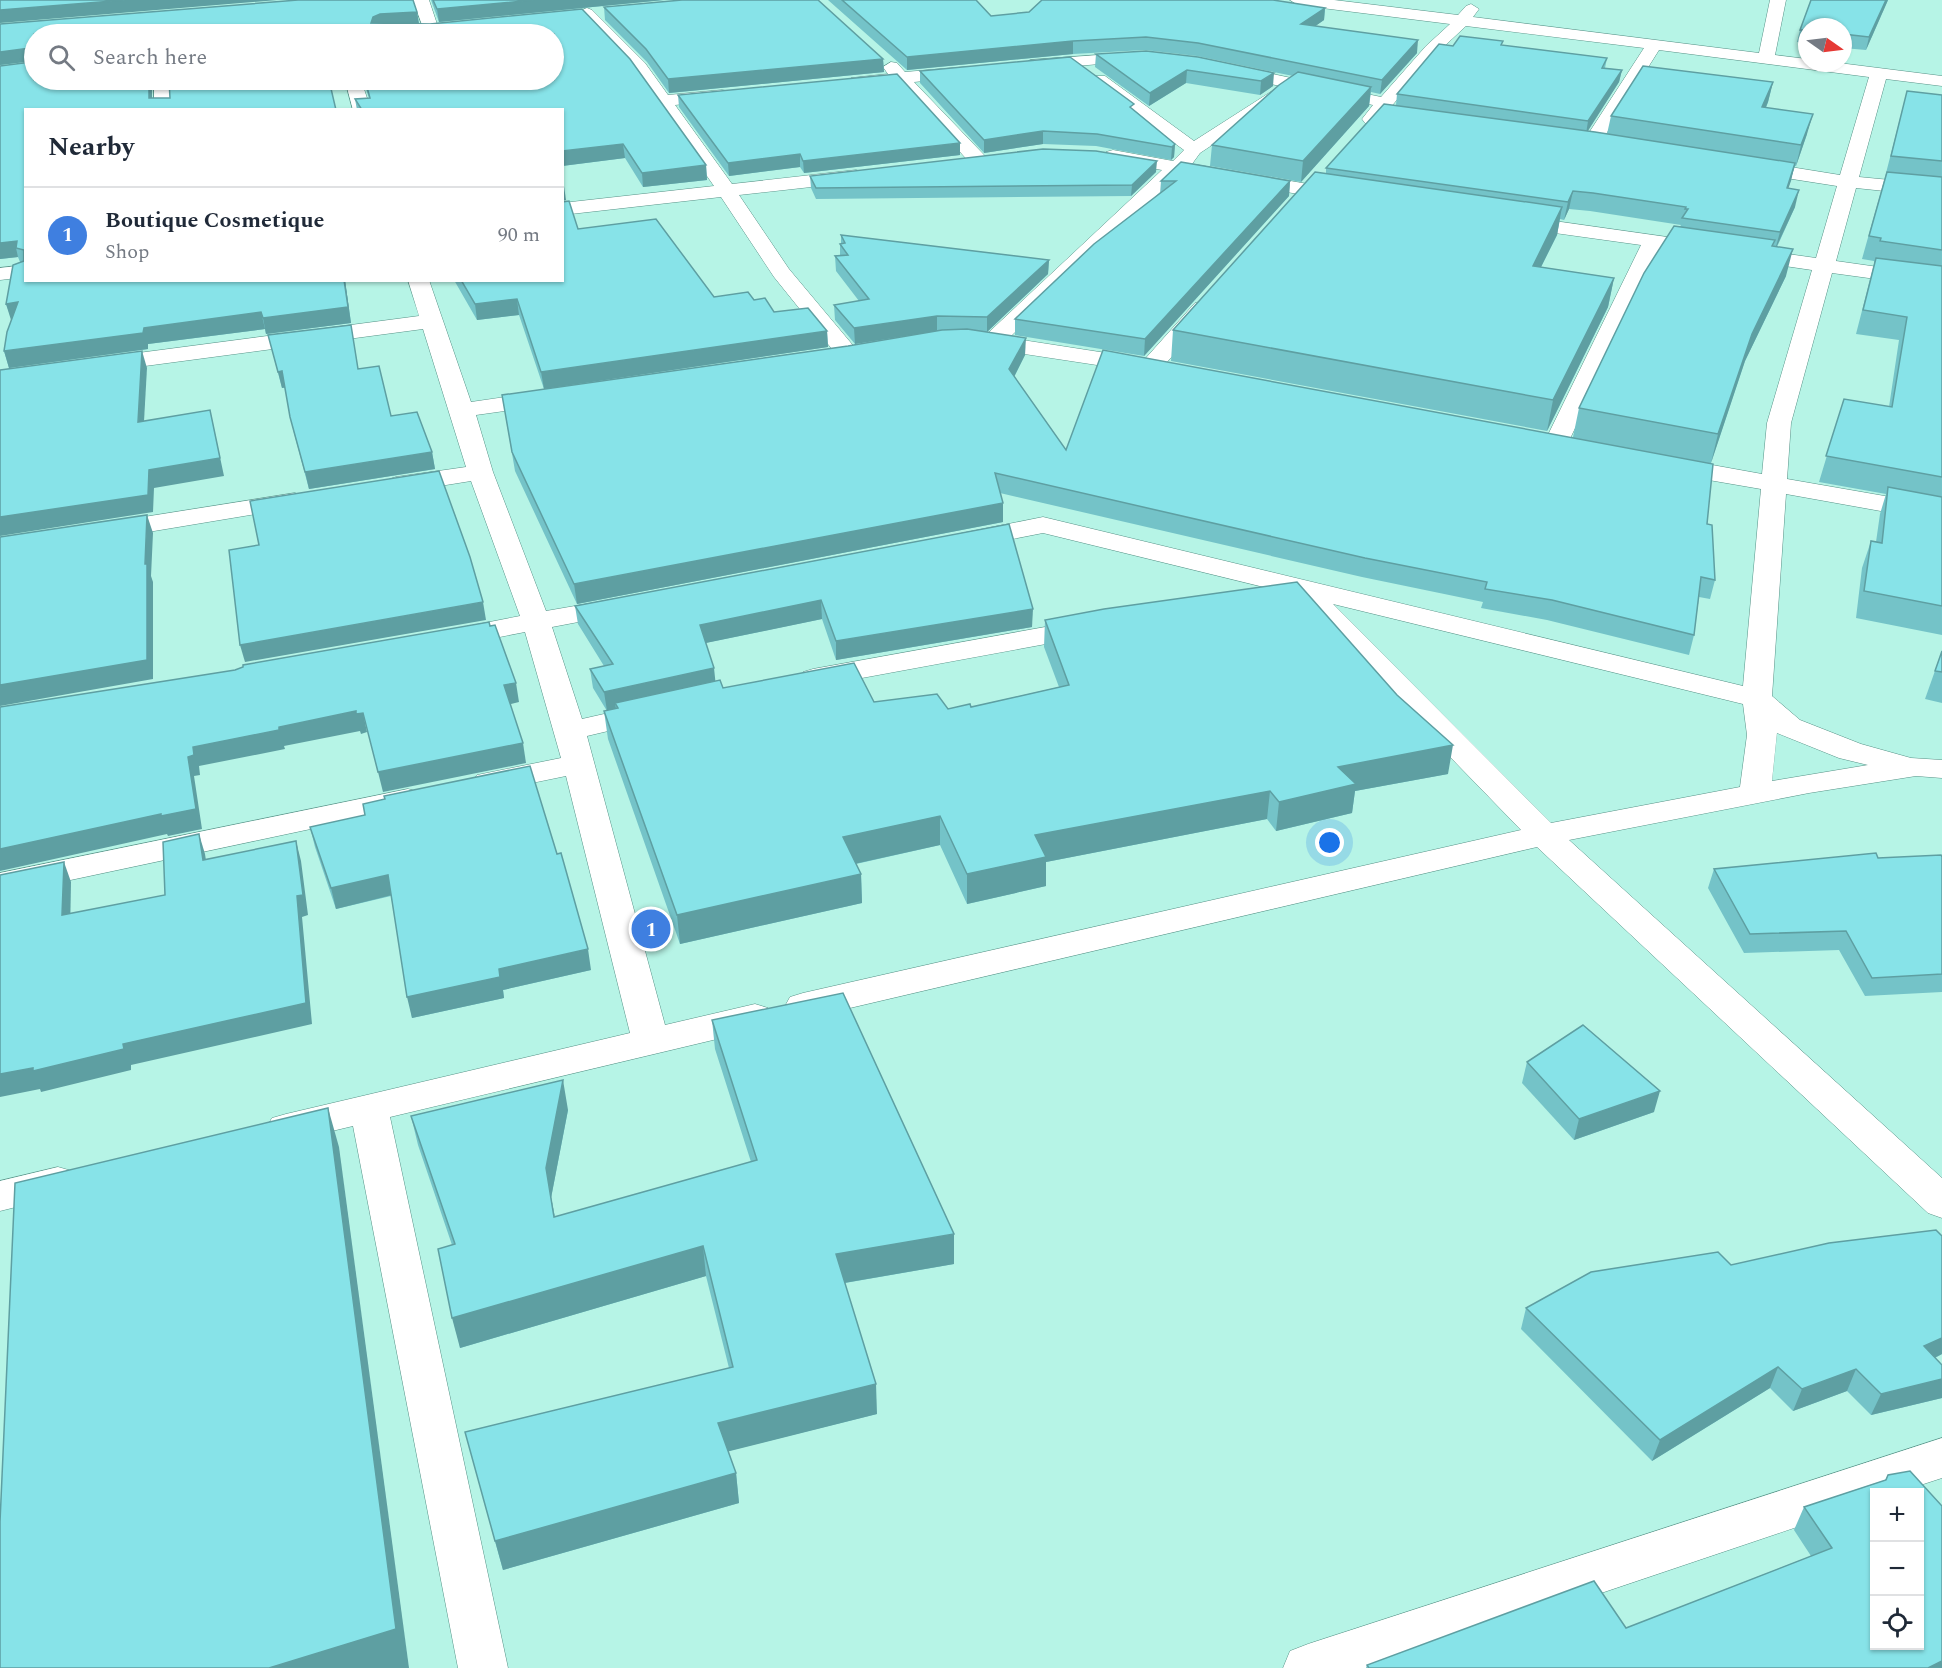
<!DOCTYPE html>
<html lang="en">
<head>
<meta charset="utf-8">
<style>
  :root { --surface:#fff; --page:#f6f6f7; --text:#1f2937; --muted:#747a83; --line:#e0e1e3; --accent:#ea580c }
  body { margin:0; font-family:Spectral,serif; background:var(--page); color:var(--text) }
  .controls { position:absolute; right:18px; bottom:18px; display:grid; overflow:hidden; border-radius:0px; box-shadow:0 2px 4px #0004 }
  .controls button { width:54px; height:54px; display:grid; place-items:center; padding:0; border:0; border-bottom:2px solid var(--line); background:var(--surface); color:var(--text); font:30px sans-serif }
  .compass { position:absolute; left:1798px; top:18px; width:54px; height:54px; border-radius:50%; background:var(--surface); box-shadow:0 2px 4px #0004; rotate:104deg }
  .you { position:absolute; left:1330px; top:843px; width:21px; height:21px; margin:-15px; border:4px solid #fff; border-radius:50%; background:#1a73e8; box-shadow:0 0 0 9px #1a73e833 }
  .badge { display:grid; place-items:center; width:39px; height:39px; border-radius:50%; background:var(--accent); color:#fff; font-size:20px; font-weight:700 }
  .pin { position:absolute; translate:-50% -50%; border:3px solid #fff; box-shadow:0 2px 6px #0006 }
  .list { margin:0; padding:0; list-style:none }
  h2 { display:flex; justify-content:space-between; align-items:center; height:78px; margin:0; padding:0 24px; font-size:26px }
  h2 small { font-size:20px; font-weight:400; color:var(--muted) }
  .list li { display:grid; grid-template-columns:39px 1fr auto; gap:18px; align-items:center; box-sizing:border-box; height:96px; padding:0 24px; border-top:2px solid var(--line) }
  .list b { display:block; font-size:22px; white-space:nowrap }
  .list p { margin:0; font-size:20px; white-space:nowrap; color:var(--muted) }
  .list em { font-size:20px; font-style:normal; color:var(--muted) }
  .icon { flex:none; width:33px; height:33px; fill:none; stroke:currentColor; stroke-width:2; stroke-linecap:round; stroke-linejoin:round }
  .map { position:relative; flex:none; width:1942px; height:1668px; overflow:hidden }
  .search { position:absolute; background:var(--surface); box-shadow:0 2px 4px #0004; left:24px; top:24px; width:540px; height:66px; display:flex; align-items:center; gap:15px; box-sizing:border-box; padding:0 21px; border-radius:33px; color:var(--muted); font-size:22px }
  .panel { position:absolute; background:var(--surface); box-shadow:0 2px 4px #0004; left:24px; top:108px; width:540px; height:174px; border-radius:0px }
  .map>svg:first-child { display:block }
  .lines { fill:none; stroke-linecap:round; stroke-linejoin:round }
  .minor-casing { stroke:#579287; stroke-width:1 }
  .minor { fill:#fff; fill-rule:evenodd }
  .wall { fill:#74c3c8 }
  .shaded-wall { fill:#5e9fa2 }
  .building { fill:#87e3e8; stroke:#5e9fa2; stroke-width:1.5; fill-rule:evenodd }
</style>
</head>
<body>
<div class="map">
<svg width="1942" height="1668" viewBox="0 0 1942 1668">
  <rect width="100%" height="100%" fill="#b6f4e6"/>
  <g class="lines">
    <defs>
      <g id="minor">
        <polygon points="413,0 429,0 439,30 437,33 425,33"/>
        <path d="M 1290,0 L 1334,0 L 1458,15 L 1466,6 L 1471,4 L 1479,9 L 1473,17 L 1759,53 L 1770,0 L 1786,0 L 1775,55 L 1807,59 L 1807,63 L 1839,63 L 1942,76 L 1942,86 L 1886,79 L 1859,177 L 1942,185 L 1942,197 L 1856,188 L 1836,261 L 1942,276 L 1942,288 L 1832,273 L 1791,423 L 1787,479 L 1942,506 L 1942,522 L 1786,494 L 1772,696 L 1800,720 L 1861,744 L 1911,758 L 1942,760 L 1942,778 L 1916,776 L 1809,793 L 1569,840 L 1942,1178 L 1942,1218 L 1928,1213 L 1537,847 L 803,1019 L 790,1015 L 785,1006 L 790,997 L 803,993 L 1521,830 L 1292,594 L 1043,533 L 967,548 L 958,546 L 954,540 L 958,534 L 1043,517 L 1743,686 L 1761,489 L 1668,473 L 1659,470 L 1655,465 L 1659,460 L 1668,457 L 1762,474 L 1767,423 L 1812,270 L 1660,248 L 1568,443 L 1565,448 L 1556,450 L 1547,448 L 1544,443 L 1641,245 L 1512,227 L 1505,225 L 1502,221 L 1505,217 L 1512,215 L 1816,258 L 1837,186 L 1747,172 L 1740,170 L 1738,166 L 1740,162 L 1747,160 L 1840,175 L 1869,77 L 1659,50 L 1601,142 L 1598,146 L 1586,146 L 1583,142 L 1644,48 L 1466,26 L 1438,52 L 1377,123 L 1365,123 L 1362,119 L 1373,105 L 1290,88 L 1292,90 L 1289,94 L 1200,153 L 1192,164 L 1343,190 L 1350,192 L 1353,196 L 1350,200 L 1343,202 L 1180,173 L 1009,338 L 1145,359 L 1195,303 L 1203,301 L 1211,303 L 1214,308 L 1211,313 L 1159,371 L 1143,372 L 992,349 L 973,345 L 970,340 L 973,335 L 987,334 L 1162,170 L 1106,160 L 1104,156 L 1106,152 L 1113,150 L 1173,161 L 1184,150 L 1093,84 L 1091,80 L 1093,76 L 1105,76 L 1194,141 L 1280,86 L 1224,74 L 1222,70 L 1224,66 L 1230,65 L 1381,97 L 1426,46 L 1450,24 L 1298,5 ZM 1333,604 L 1743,704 L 1747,735 L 1740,787 L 1551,823 ZM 1777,733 L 1839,758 L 1868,765 L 1772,781 Z"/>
        <polygon points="587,8 592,10 645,63 668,95 722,90 728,91 731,95 728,99 675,105 732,184 856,170 863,172 865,176 863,180 856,182 739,195 789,269 856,349 859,354 856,359 848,361 840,359 774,277 721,197 562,215 562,203 714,186 633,71 582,16 579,13 582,10"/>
        <polygon points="1140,52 1148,57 1146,60 1030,70 1022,65 1030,60"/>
        <polygon points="891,62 897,63 905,72 964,67 970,68 972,72 970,76 964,77 914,82 986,157 988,161 986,165 972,165 897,83 857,87 851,86 849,82 851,78 888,74 883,67"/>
        <polygon points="154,80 170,80 172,110 154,110"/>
        <polygon points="345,80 361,80 371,110 353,110"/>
        <polygon points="26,265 26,277 0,280 0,268"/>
        <polygon points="408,280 429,280 471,402 547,391 555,393 559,398 555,403 547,405 476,415 493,472 546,611 621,598 631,600 635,606 631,612 552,627 582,719 648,704 659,707 663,713 659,719 587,736 665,1025 755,1004 768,1008 773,1017 768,1026 755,1030 390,1117 508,1668 458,1668 353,1126 286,1142 272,1138 266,1128 272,1118 286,1114 630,1033 566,776 488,792 477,789 472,782 477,775 561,758 525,632 454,646 444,643 440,637 444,631 520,616 471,481 396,493 387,490 383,485 387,480 396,477 466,467 423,329 100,372 92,370 89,365 92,360 100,358 419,316"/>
        <polygon points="295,493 304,496 308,501 304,506 106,539 97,537 93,531 97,525 106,523"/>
        <polygon points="1090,619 1100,622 1104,628 1100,634 813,687 803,684 798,678 803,672 813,669"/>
        <polygon points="408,789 419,792 424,799 419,806 0,895 0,873"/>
        <polygon points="58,1167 72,1171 78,1182 72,1193 0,1211 0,1181"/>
        <polygon points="1942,1438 1942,1478 1899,1492 1874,1492 1874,1501 1379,1668 1283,1668 1290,1651 1308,1644"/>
      </g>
    </defs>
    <use href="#minor" class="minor-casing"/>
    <use href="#minor" class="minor"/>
  </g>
  <g class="wall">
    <polygon points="298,0 413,0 417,12 419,24 430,24 582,9 630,59 706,165 707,180 643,187 625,158 562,166 562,110 357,110 355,99 369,98 363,80 554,80 554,34 34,34 34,80 152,80 152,98 170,98 169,80 329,80 336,110 26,110 26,280 345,280 351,323 266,334 265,329 148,344 148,349 9,368 4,351 7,332 12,320 6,304 13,265 20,262 18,257 0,259 0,66 31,62 31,61 0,65 0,24"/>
    <polygon points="431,0 664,0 439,22"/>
    <polygon points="828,0 976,0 991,16 1325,8 1324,20 1315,26 1417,53 1380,94 1371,92 1369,106 1301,182 1210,166 1212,145 1293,76 1197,56 1145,50 1073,54 907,70"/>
    <polygon points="1811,0 1888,0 1866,50 1843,48 1843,27 1807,27 1807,43 1797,42 1800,30"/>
    <polygon points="604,7 883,59 884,72 669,93 647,62 605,20"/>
    <polygon points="1502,45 1607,58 1605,68 1622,70 1619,82 1587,131 1607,134 1611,116 1773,82 1768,102 1766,108 1807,134 1796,166 1795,166 1788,188 1795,207 1777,247 1786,276 1745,361 1711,463 1707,524 1715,580 1710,599 1699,597 1694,635 1689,655 1547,620 1481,608 1483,602 1362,577 1000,493 1003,522 577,604 515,471 502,395 848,346 938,331 855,344 835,320 834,305 859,301 836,271 835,256 840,256 840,244 841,243 841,235 1049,260 1048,274 987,332 984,332 1025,355 1014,377 1066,450 1573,437 1579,408 1681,225 1590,211 1569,209 1564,220 1560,219 1557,235 1541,267 1614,278 1608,307 1547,431 1171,361 1173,330 1326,174 1326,168 1396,105 1397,94 1453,46"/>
    <polygon points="1096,54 1198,57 1273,86 1260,95 1186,83 1149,106 1095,67"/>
    <polygon points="920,71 1134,110 1175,144 1174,157 1171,160 1096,146 1043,144 984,153 920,83"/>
    <polygon points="339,80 343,80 346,91"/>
    <polygon points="1907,91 1942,95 1942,635 1856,618 1862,568 1871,541 1876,542 1880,514 1886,494 1819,482 1844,399 1889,407 1899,340 1856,334 1874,264 1874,261 1862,259 1885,177"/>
    <polygon points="678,95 960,155 804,173 800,167 729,176 679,107"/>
    <polygon points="1156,172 1131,196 816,199 811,188 810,176"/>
    <polygon points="1161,181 1290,181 1289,196 1144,356 1015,335 1015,319 1160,194"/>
    <polygon points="578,229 714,297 754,300 774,312 827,331 828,347 544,389 519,315 477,320 454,280 562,280"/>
    <polygon points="351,325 358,368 391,416 432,452 435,469 309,489 294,433 285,388 282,388 268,335"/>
    <polygon points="1009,524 1032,627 836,660 822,619 705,643 715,681 723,688 874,702 948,709 971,707 1059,687 1044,647 1045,620 1448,774 1355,791 1352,813 1276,831 1267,819 1046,862 1046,886 967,904 940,845 856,864 861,874 862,903 680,944 608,739 604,711 607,711 593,688 590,669 604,666 578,624 575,606"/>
    <polygon points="1942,651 1942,703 1925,699"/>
    <polygon points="310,827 591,970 503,990 504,998 412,1018 391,896 336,909 315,847"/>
    <polygon points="1942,857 1942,992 1865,996 1839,950 1744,953 1708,888 1714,869 1878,858"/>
    <polygon points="712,1020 954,1264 845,1283 877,1414 728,1451 736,1473 739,1503 503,1570 465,1432 729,1368 706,1276 460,1348 452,1245 418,1145 411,1116 568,1110 551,1198 555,1217 751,1162 715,1049"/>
    <polygon points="1527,1062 1654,1112 1574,1140 1522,1083"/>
    <polygon points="1942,1236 1942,1354 1935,1358 1942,1398 1871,1415 1847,1391 1793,1411 1770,1388 1652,1461 1521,1329 1526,1308"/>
    <polygon points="1888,1475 1942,1668 1366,1668 1367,1665 1626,1628 1811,1556 1794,1530 1804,1507 1885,1480"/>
  </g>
  <g class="shaded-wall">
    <polygon points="125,0 278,0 0,23 0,10"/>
    <polygon points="534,0 664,0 439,22 437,9"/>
    <polygon points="1886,0 1888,0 1866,50 1869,37"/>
    <polygon points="1325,8 1324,20 1300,37 1301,24"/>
    <polygon points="417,12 419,24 371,23 373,17 380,14"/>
    <polygon points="1418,40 1417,53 1380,94 1382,80"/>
    <polygon points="1073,41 1073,54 907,70 907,57"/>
    <polygon points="30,48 34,61 0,65 0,52"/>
    <polygon points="883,59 884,72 669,93 668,79"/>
    <polygon points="1187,70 1186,83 1149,106 1150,93"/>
    <polygon points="1622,70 1619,82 1586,134 1588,121"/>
    <polygon points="1274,73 1273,86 1260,95 1261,81"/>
    <polygon points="149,80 152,80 152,110 149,98"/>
    <polygon points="1773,82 1768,102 1757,127 1762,107"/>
    <polygon points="1371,87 1369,106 1301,182 1303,161"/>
    <polygon points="1813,114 1807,134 1796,166 1801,145"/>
    <polygon points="1043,131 1043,144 984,153 984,140"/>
    <polygon points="960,143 960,155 804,173 803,161"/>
    <polygon points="623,144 625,158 562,166 562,151"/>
    <polygon points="1175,144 1174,157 1171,160 1172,147"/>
    <polygon points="800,154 800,167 729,176 728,163"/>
    <polygon points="1157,161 1156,172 1131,196 1132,185"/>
    <polygon points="1795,163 1791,181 1782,206 1787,188"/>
    <polygon points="706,165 707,180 643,187 642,173"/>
    <polygon points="1290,181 1289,196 1144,356 1145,339"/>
    <polygon points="562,186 564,186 566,200 562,201"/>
    <polygon points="1799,190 1795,207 1775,250 1780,232"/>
    <polygon points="1573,191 1569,209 1564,220 1568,202"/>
    <polygon points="1562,207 1557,235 1527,295 1533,266"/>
    <polygon points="17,241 16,248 18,257 0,259 0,243"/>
    <polygon points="1793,249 1786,276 1745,361 1711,463 1718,434 1752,334"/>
    <polygon points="1049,260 1048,274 987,332 987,317"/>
    <polygon points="1614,278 1608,307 1547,431 1553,400"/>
    <polygon points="345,280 351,323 266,334 263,318"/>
    <polygon points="517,299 519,315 477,320 475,304"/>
    <polygon points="18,302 23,318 11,320 6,304"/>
    <polygon points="261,312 265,329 148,344 148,349 9,368 4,351 144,328"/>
    <polygon points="937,316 937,331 855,344 854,328"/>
    <polygon points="827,331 828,347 544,389 541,372"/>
    <polygon points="1026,338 1025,355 1009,387 1009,369"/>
    <polygon points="142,351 147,368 143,439 138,422"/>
    <polygon points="282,371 286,387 282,388 278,372"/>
    <polygon points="210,410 224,476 154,488 153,512 0,536 0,517 149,470"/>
    <polygon points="432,452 435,469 309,489 305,472"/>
    <polygon points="1003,503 1003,522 577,604 574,584"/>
    <polygon points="147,515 153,533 151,576 153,582 153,679 0,706 0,685 145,564"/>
    <polygon points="821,600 822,619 701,644 700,625"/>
    <polygon points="483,602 486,620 245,662 240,645"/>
    <polygon points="1033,609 1032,627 836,660 836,641"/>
    <polygon points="714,668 716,687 615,703 616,709 607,711 604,692"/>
    <polygon points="516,683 519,702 507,705 504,685"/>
    <polygon points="356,711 363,713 367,732 361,734 360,731 284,746 285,749 199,766 200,775 194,776 202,829 168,836 167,834 0,871 0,849 188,757 193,747 279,727"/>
    <polygon points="523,743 526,763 383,792 378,772"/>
    <polygon points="1453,745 1448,774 1355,791 1352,813 1276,831 1279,802 1338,767"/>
    <polygon points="1270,791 1267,819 1046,862 1046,886 967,904 967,874 1035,835"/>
    <polygon points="940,816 940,845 845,866 843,837"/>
    <polygon points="199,834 205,854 209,880 203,860"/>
    <polygon points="296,841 301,861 308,915 302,917 312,1024 131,1065 131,1070 41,1092 40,1089 0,1097 0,1074 123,1044 297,896"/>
    <polygon points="64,862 71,882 70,936 62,915"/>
    <polygon points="861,874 862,903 680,944 677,915"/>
    <polygon points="388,875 392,895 336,909 331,888"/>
    <polygon points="588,949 591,970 503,990 504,998 412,1018 407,997 499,969"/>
    <polygon points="563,1080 568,1110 551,1198 560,1247 546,1168"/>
    <polygon points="1660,1091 1654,1112 1574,1140 1579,1119"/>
    <polygon points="328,1108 339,1147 409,1668 269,1668"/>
    <polygon points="954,1234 954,1264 838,1284 836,1254"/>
    <polygon points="703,1246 706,1276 460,1348 452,1318"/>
    <polygon points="1942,1338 1942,1354 1914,1368 1924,1346"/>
    <polygon points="1778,1367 1770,1388 1652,1461 1660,1440"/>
    <polygon points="1856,1369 1847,1391 1793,1411 1802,1389"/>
    <polygon points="1942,1379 1942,1398 1871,1415 1881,1394"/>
    <polygon points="876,1384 877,1414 722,1453 718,1423"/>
    <polygon points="736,1473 739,1503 503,1570 495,1541"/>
    <polygon points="1942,1661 1942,1668 1928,1668"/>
  </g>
  <g class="building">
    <polygon points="0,0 125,0 0,10"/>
    <polygon points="298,0 413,0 417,12 380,14 373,17 371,23 430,24 582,9 630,59 706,165 642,173 623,144 562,151 562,110 362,110 355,99 370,98 365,80 554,80 554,34 34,34 34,80 149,80 149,98 170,98 169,80 329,80 336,110 26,110 26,280 344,280 348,307 263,318 261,312 144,328 143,333 4,351 7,332 18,302 6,304 13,265 24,261 24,250 16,248 17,241 0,243 0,66 31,62 33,60 33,50 30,48 0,52 0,24"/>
    <polygon points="433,0 534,0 437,9"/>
    <polygon points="682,0 818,0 883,59 668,79 646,49 604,7"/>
    <polygon points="842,0 976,0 991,16 1029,12 1042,0 1273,0 1325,8 1301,24 1418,40 1382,80 1198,43 1146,37 1073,41 907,57"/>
    <polygon points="1811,0 1886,0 1869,37 1843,34 1843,27 1807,27 1807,30 1800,30"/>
    <polygon points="1460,36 1503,41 1501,45 1607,58 1602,68 1622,70 1588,121 1397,94 1439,44 1453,46"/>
    <polygon points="1146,51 1198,57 1274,73 1261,81 1187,70 1150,93 1096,54"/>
    <polygon points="1070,57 1134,104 1130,107 1175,144 1172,147 1097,134 1043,131 984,140 920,71"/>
    <polygon points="1643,66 1773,82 1762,107 1813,114 1801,145 1611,116"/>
    <polygon points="1298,72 1371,87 1303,161 1212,145 1279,85"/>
    <polygon points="897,74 960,143 803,161 800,154 728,163 678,95"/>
    <polygon points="1907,91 1942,95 1942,161 1891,156"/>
    <polygon points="1384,104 1595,132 1795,163 1787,188 1799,190 1780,232 1682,218 1688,209 1685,209 1686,207 1593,193 1573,191 1568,202 1326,168"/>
    <polygon points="1043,149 1096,151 1157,161 1132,185 816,188 810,176"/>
    <polygon points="1181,162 1290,181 1145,339 1015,319 1094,244 1176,181 1161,181"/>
    <polygon points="1315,172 1562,207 1533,266 1614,278 1553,400 1173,330"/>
    <polygon points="1887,172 1942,177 1942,250 1880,241 1881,238 1869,236"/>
    <polygon points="569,201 578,229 656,219 714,297 748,292 754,300 765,298 774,312 808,308 827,331 541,372 517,299 475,304 461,280 562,280 562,202"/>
    <polygon points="1674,226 1775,240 1772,246 1793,249 1752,334 1718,434 1579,408 1644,273"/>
    <polygon points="841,235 1049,260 987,317 937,316 854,328 834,305 869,299 835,256 848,255 840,244 845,243"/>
    <polygon points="1876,258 1942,266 1942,477 1826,456 1844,399 1892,407 1907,317 1863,310"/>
    <polygon points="351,325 358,369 379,366 391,416 417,412 432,452 305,472 290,417 282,371 278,372 268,335"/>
    <polygon points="967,329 1026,338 1009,369 1066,450 1103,350 1713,464 1707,524 1712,525 1715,580 1701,577 1694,635 1552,600 1485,589 1487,582 1365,558 995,473 1003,503 574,584 512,452 502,395 848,346 942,330"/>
    <polygon points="142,351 138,422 210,410 220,458 149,470 148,495 0,517 0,370"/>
    <polygon points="439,471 470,557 483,602 240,645 229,550 259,545 250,501"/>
    <polygon points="1888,487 1942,497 1942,606 1864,591 1871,541 1882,543"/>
    <polygon points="147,515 145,564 147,564 147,660 0,685 0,537"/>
    <polygon points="1009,524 1033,609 836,641 821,600 700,625 714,668 604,692 590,669 613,664 575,606"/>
    <polygon points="1297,582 1397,695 1453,745 1338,767 1356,784 1279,802 1270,791 1035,835 1046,857 967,874 940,816 843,837 861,874 677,915 604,711 618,708 615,703 720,680 723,688 854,663 874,702 937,694 948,709 970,704 971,707 1069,685 1045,620 1104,609"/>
    <polygon points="489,622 490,626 495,625 516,683 504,685 523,743 378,772 363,713 356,714 356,711 279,727 279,730 193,747 194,755 188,757 196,809 161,816 161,814 0,849 0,707 235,670 243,667 243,665"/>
    <polygon points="1942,651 1942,672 1935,671"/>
    <polygon points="530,766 557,854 561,853 588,949 499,969 500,977 407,997 388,875 331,888 310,827 365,815 363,804 385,799 384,796"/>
    <polygon points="199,834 203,860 296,841 303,895 297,896 306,1003 123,1044 124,1049 33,1071 33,1068 0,1074 0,875 64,862 62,915 165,895 163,842"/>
    <polygon points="1876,853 1878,858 1941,855 1942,857 1942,974 1872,978 1846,931 1750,934 1714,869"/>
    <polygon points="843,993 954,1234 836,1254 876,1384 718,1423 736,1473 495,1541 465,1432 733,1367 703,1246 452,1318 438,1249 455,1244 411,1116 563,1080 546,1168 554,1217 757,1160 712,1020"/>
    <polygon points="1583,1025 1660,1091 1579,1119 1527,1062"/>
    <polygon points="328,1108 396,1629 269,1668 0,1668 0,1522 15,1183"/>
    <polygon points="1936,1230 1942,1236 1942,1338 1924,1346 1942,1365 1942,1379 1881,1394 1856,1369 1802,1389 1778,1367 1660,1440 1526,1308 1591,1272 1718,1252 1731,1265 1829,1243"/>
    <path d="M 1910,1471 L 1942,1506 L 1942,1661 L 1928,1668 L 1369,1668 L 1367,1665 L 1594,1581 L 1626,1628 L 1832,1548 L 1804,1507 L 1886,1480 L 1888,1475 ZM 1875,1492 L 1920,1492 L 1920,1646 L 1875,1646 Z"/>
  </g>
</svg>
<div class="controls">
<button>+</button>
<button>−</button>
<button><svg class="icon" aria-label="locate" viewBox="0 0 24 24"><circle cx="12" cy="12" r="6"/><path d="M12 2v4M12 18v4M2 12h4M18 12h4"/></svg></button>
</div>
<svg class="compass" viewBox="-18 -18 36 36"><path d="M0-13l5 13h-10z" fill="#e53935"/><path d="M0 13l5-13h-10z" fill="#747a83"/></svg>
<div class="you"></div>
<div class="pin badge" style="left:651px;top:929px;background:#3f7fe0">1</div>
<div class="search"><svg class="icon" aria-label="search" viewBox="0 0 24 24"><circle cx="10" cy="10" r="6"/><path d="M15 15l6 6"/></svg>Search here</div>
<section class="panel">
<h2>Nearby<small></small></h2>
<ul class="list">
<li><span class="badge" style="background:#3f7fe0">1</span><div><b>Boutique Cosmetique</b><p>Shop</p></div><em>90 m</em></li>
</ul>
</section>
</div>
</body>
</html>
